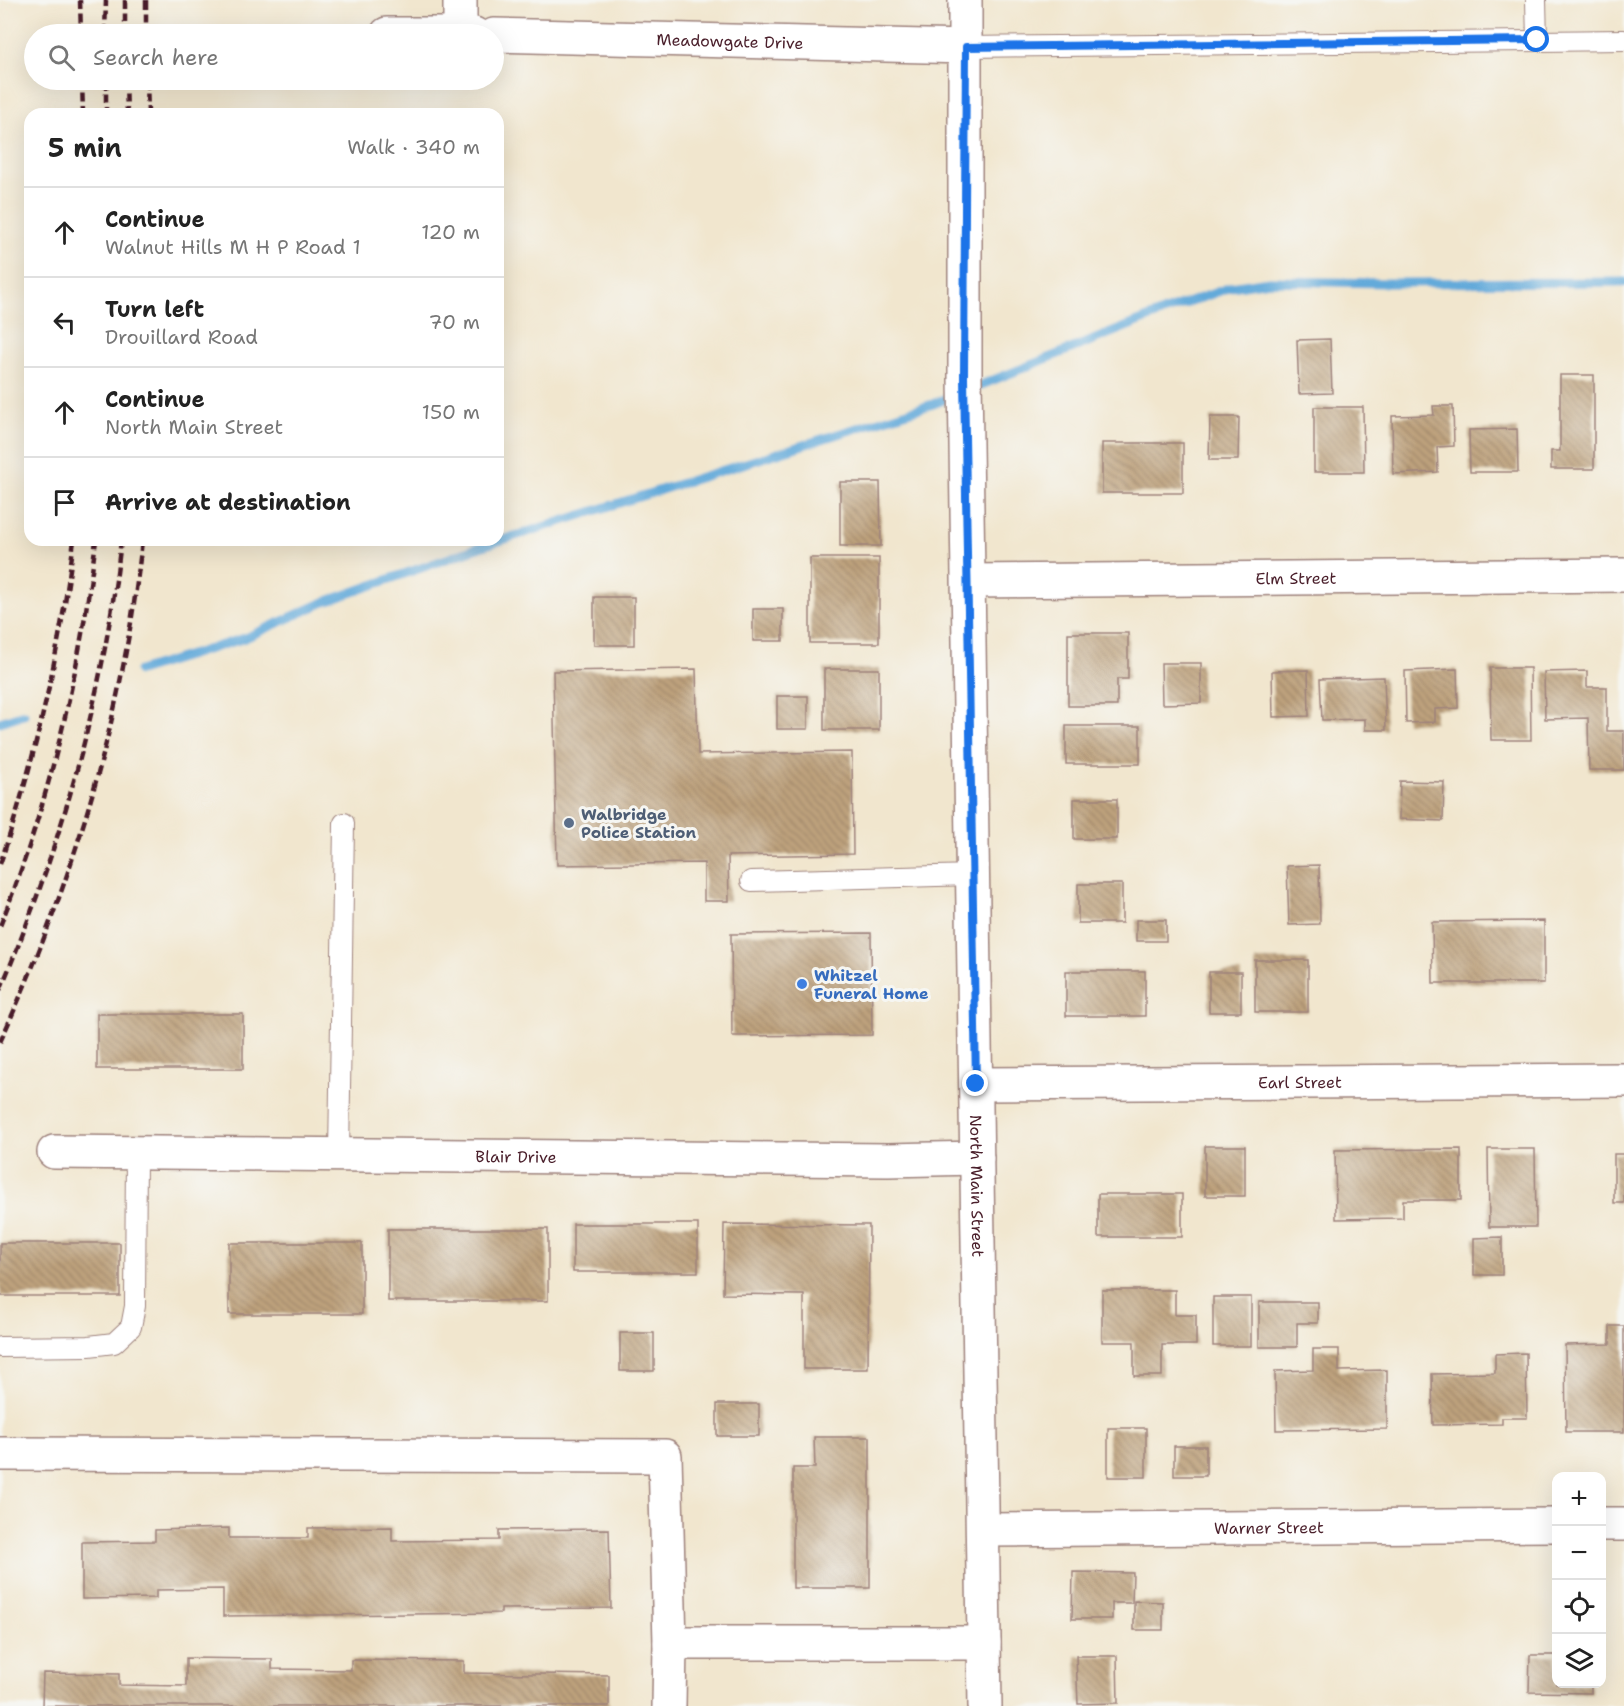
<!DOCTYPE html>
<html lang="en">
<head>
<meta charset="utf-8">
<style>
  :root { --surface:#fff; --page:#f2f2f2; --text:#222; --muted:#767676; --line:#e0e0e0 }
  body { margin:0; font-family:"Shantell Sans",sans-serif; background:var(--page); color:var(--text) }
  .controls { position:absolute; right:18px; bottom:18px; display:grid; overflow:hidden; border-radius:12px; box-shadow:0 6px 24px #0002 }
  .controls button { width:54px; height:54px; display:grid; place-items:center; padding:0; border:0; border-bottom:2px solid var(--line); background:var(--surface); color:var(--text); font:30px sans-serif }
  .stop { position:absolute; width:18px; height:18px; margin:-14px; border:4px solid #1a73e8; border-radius:50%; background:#fff }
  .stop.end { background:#1a73e8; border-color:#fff; box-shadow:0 2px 6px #0008 }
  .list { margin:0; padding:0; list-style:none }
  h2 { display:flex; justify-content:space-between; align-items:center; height:78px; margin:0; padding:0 24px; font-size:26px }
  h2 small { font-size:20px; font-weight:400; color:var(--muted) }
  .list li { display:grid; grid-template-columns:39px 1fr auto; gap:18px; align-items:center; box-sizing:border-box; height:90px; padding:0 24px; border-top:2px solid var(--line) }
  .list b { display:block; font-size:22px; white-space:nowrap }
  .list p { margin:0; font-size:20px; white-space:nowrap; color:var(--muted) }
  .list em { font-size:20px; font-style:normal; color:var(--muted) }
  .icon { flex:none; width:33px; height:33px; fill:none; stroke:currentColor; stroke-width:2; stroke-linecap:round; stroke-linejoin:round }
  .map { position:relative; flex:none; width:1624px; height:1706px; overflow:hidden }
  .search { position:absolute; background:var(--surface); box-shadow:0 6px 24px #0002; left:24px; top:24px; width:480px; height:66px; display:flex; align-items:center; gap:15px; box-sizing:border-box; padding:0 21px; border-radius:33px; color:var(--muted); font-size:22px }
  .panel { position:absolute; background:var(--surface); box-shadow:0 6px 24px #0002; left:24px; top:108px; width:480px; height:438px; border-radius:18px }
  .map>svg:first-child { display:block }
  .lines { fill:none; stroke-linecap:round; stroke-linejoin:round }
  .stream { stroke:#64aada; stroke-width:9 }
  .building { fill:url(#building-back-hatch) }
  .service-casing { stroke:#9e827c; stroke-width:22 }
  .minor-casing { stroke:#9e827c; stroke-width:36 }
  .tertiary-casing { stroke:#9e827c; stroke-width:36 }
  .service { stroke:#fff; stroke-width:20 }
  .minor { stroke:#fff; stroke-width:33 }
  .tertiary { stroke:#fff; stroke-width:33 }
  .rail { stroke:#4a1f2b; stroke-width:4.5; stroke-dasharray:9 4.5; stroke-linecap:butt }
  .route { stroke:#1a73e8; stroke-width:8 }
  .service-dot { fill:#5c6f8a; stroke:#f6f6f2; stroke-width:2 }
  .shop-dot { fill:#3f7fe0; stroke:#f6f6f2; stroke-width:2 }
  .labels { text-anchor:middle; stroke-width:6; stroke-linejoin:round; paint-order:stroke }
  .street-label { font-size:16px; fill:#4a1f2b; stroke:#f6f6f2 }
  .service-label { font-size:16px; font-weight:bold; fill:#4e5e75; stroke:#f6f6f2; text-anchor:start }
  .shop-label { font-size:16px; font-weight:bold; fill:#366cbe; stroke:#f6f6f2; text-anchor:start }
</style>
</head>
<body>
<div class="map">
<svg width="1624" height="1706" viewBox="0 0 1624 1706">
  <defs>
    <pattern id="building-back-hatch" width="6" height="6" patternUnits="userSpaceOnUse" patternTransform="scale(1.5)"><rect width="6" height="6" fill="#bea27d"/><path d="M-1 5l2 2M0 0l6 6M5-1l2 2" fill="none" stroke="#9c8367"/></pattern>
  </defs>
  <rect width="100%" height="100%" fill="#f6f6f2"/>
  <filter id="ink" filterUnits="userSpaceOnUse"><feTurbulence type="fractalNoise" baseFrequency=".0167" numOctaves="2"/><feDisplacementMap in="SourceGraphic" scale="12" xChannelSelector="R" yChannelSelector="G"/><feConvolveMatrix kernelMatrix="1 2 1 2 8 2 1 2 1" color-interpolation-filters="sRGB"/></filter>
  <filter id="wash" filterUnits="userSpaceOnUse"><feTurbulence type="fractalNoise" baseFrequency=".008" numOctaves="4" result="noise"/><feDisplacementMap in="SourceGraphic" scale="24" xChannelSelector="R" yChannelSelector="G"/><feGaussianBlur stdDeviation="1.35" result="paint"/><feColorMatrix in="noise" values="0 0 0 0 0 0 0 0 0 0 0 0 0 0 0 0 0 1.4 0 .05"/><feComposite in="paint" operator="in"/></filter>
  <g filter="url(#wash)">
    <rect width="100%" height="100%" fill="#f1e6ce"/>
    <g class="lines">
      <g class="stream">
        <polyline points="971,389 1168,310 1231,287 1269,281 1389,283 1624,282"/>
        <polyline points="139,671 245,638 322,603 480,547 933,404 958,394"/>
        <polyline points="0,722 24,714"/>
      </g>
    </g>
    <g id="blocks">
      <g class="building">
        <polygon points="1330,339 1332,393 1299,394 1297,340"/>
        <polygon points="1560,375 1594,375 1594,469 1551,469 1551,451 1560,451"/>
        <polygon points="1433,406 1453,406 1454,446 1437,447 1438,472 1393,474 1392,416 1434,415"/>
        <polygon points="1314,407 1363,407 1364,472 1314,472"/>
        <polygon points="1210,417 1239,417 1238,460 1209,460"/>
        <polygon points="1517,429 1518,472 1470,472 1469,430"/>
        <rect x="1102" y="443" width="81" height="50"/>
        <polygon points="840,482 880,482 881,546 840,546"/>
        <rect x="810" y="558" width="69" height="85"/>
        <rect x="594" y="597" width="40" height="48"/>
        <rect x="753" y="609" width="30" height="32"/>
        <polygon points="1068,633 1128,633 1128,679 1117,679 1117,706 1068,706"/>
        <polygon points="1161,663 1201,663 1201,703 1162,704"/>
        <polygon points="1490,668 1530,668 1531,740 1491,740"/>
        <polygon points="696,669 698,754 852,752 853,854 728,856 729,901 704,901 704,863 557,865 553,671"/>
        <rect x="824" y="669" width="55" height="61"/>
        <polygon points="1457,669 1458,708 1435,709 1435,722 1406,723 1405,671"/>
        <polygon points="1308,670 1309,716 1273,717 1272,671"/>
        <polygon points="1587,671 1587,687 1607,687 1607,731 1624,731 1624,770 1589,770 1588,718 1545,719 1544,672"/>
        <polygon points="1384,677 1386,730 1365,730 1365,719 1322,720 1320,679"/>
        <rect x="777" y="696" width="31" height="33"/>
        <rect x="1066" y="726" width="74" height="38"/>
        <polygon points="1400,781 1444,782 1443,821 1399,819"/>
        <rect x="1074" y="799" width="43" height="40"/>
        <polygon points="1319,865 1320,924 1289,925 1287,866"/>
        <rect x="1078" y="884" width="44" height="39"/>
        <rect x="1136" y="920" width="30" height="21"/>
        <polygon points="1544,921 1544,983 1433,983 1432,922"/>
        <polygon points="871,933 872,1035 732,1036 731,934"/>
        <rect x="1255" y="960" width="53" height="52"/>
        <rect x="1066" y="971" width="79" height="45"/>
        <rect x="1209" y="972" width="32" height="40"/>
        <rect x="97" y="1014" width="146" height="55"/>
        <rect x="1205" y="1146" width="40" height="50"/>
        <polygon points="1461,1149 1461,1200 1403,1200 1403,1218 1336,1219 1335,1150"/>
        <polygon points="1488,1149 1535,1149 1536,1227 1489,1227"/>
        <rect x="1614" y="1154" width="10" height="49"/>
        <rect x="1098" y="1194" width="84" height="43"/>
        <rect x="573" y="1224" width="125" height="48"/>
        <polygon points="724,1224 869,1225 868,1369 804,1369 804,1295 723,1294"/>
        <rect x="388" y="1229" width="160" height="72"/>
        <polygon points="1502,1237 1502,1275 1474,1275 1474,1238"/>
        <rect x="0" y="1243" width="120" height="53"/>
        <rect x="229" y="1243" width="133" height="71"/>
        <polygon points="1102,1290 1175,1290 1175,1315 1196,1315 1196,1345 1162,1345 1162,1376 1134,1376 1134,1342 1102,1342"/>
        <rect x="1213" y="1297" width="38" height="49"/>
        <polygon points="1259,1302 1318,1302 1318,1323 1297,1323 1297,1347 1259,1347"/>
        <polygon points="1610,1326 1624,1326 1624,1432 1566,1432 1565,1345 1610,1344"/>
        <rect x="620" y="1333" width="34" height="38"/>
        <polygon points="1313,1349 1339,1349 1339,1371 1387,1370 1387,1429 1276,1430 1275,1371 1313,1370"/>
        <polygon points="1526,1353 1527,1418 1502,1418 1502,1424 1433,1425 1432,1374 1495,1373 1495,1354"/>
        <rect x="717" y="1404" width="42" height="32"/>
        <rect x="1108" y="1428" width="38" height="49"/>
        <polygon points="814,1437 870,1437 870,1588 793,1588 793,1468 815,1468"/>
        <rect x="1174" y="1446" width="32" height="30"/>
        <polygon points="392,1527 392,1541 499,1540 499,1530 609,1529 611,1608 501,1609 501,1613 223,1616 223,1589 156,1590 156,1598 82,1599 82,1542 155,1541 155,1530 229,1528 229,1538 308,1538 308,1528"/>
        <polygon points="1073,1572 1133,1573 1132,1603 1112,1603 1112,1619 1072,1619"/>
        <polygon points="1134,1601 1163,1602 1163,1630 1134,1630"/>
        <polygon points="1530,1655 1556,1655 1556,1684 1591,1684 1591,1693 1529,1692"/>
        <polygon points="1076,1656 1117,1656 1118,1703 1078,1704"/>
        <polygon points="186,1658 272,1659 272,1669 351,1670 351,1660 464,1661 464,1673 609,1675 609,1706 42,1706 43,1673 119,1674 119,1685 186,1686"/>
      </g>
    </g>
  </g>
  <g filter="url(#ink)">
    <use href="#blocks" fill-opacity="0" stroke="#9e827c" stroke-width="1.5"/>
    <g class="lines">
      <defs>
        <g id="service">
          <polyline points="1536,0 1537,41"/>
          <polyline points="966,47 1624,40"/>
          <polyline points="751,881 973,875"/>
          <polyline points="339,1155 344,823"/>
          <polyline points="0,1347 89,1346 114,1343 131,1327 135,1306 136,1153"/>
        </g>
        <g id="minor">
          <polyline points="460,0 460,34"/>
          <polyline points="387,34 474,34"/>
          <path id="s1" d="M 494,35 L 966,47"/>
          <path id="s2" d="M 969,581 L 1624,575"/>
          <path id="s3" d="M 976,1084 L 1624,1080"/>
          <path id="s4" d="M 54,1152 L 888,1160 L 977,1158"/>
          <polyline points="0,1454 665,1456 670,1643 669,1706"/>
          <polyline points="1602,1524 1624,1524"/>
          <path id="s5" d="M 983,1530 L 1556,1525"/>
          <polyline points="670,1643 984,1643"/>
        </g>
        <g id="tertiary">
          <path id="s6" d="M 965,0 L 965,377 L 985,1706"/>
        </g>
      </defs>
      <use href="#service" class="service-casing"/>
      <use href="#minor" class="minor-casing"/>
      <use href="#tertiary" class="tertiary-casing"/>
      <use href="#service" class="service"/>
      <use href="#minor" class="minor"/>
      <use href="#tertiary" class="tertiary"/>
      <g class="rail">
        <polyline points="80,0 81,34"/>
        <polyline points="125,0 125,34"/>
        <polyline points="146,0 146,34"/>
        <polyline points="105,34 106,0"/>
        <polyline points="82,80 83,114"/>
        <polyline points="106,80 106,114"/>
        <polyline points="126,80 127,114"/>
        <polyline points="147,80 148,114"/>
        <path d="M 0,864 C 36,758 60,650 74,540"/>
        <path d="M 0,926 C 49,804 80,671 96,540"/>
        <path d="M 0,990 C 61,847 104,695 121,540"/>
        <path d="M 0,1042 C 73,883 124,714 142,540"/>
      </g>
    </g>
  </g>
  <g class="lines" filter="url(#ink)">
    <polyline class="route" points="976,1084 964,377 966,47 1537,40"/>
  </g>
  <circle class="service-dot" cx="569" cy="823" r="6"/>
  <circle class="shop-dot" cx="802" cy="984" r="6"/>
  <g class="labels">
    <g class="street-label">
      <text dy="6" stroke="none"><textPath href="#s1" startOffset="236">Meadowgate Drive</textPath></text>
      <text dy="6" stroke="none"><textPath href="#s2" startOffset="327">Elm Street</textPath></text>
      <text dy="6" stroke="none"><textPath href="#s3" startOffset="324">Earl Street</textPath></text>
      <text dy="6" stroke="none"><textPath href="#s4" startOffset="462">Blair Drive</textPath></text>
      <text dy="6" stroke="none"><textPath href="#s6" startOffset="1186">North Main Street</textPath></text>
      <text dy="6" stroke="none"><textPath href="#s5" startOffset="286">Warner Street</textPath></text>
    </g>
    <g class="service-label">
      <text x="581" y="820">Walbridge<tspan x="581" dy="18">Police Station</tspan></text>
    </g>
    <g class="shop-label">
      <text x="814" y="981">Whitzel<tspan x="814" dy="18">Funeral Home</tspan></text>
    </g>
  </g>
</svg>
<div class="controls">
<button>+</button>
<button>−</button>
<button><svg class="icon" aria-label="locate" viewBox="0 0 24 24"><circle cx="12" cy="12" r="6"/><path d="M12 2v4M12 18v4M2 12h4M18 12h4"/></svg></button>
<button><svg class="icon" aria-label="layers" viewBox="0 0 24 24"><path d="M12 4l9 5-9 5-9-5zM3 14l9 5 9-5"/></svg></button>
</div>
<div class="stop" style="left:1537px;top:40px"></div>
<div class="stop end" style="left:976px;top:1084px"></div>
<div class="search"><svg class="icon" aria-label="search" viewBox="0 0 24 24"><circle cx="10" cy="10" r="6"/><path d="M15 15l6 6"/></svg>Search here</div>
<section class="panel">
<h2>5 min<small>Walk · 340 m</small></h2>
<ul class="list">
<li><svg class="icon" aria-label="ahead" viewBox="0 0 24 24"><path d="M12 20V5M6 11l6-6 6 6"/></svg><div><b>Continue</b><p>Walnut Hills M H P Road 1</p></div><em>120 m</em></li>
<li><svg class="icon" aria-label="left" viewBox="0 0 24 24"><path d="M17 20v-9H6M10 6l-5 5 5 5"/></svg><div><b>Turn left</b><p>Drouillard Road</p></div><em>70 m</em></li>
<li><svg class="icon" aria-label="ahead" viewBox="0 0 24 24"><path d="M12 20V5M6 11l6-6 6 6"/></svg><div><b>Continue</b><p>North Main Street</p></div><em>150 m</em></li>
<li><svg class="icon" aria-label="arrive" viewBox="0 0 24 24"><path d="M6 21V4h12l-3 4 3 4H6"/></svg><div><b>Arrive at destination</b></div></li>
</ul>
</section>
</div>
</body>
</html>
